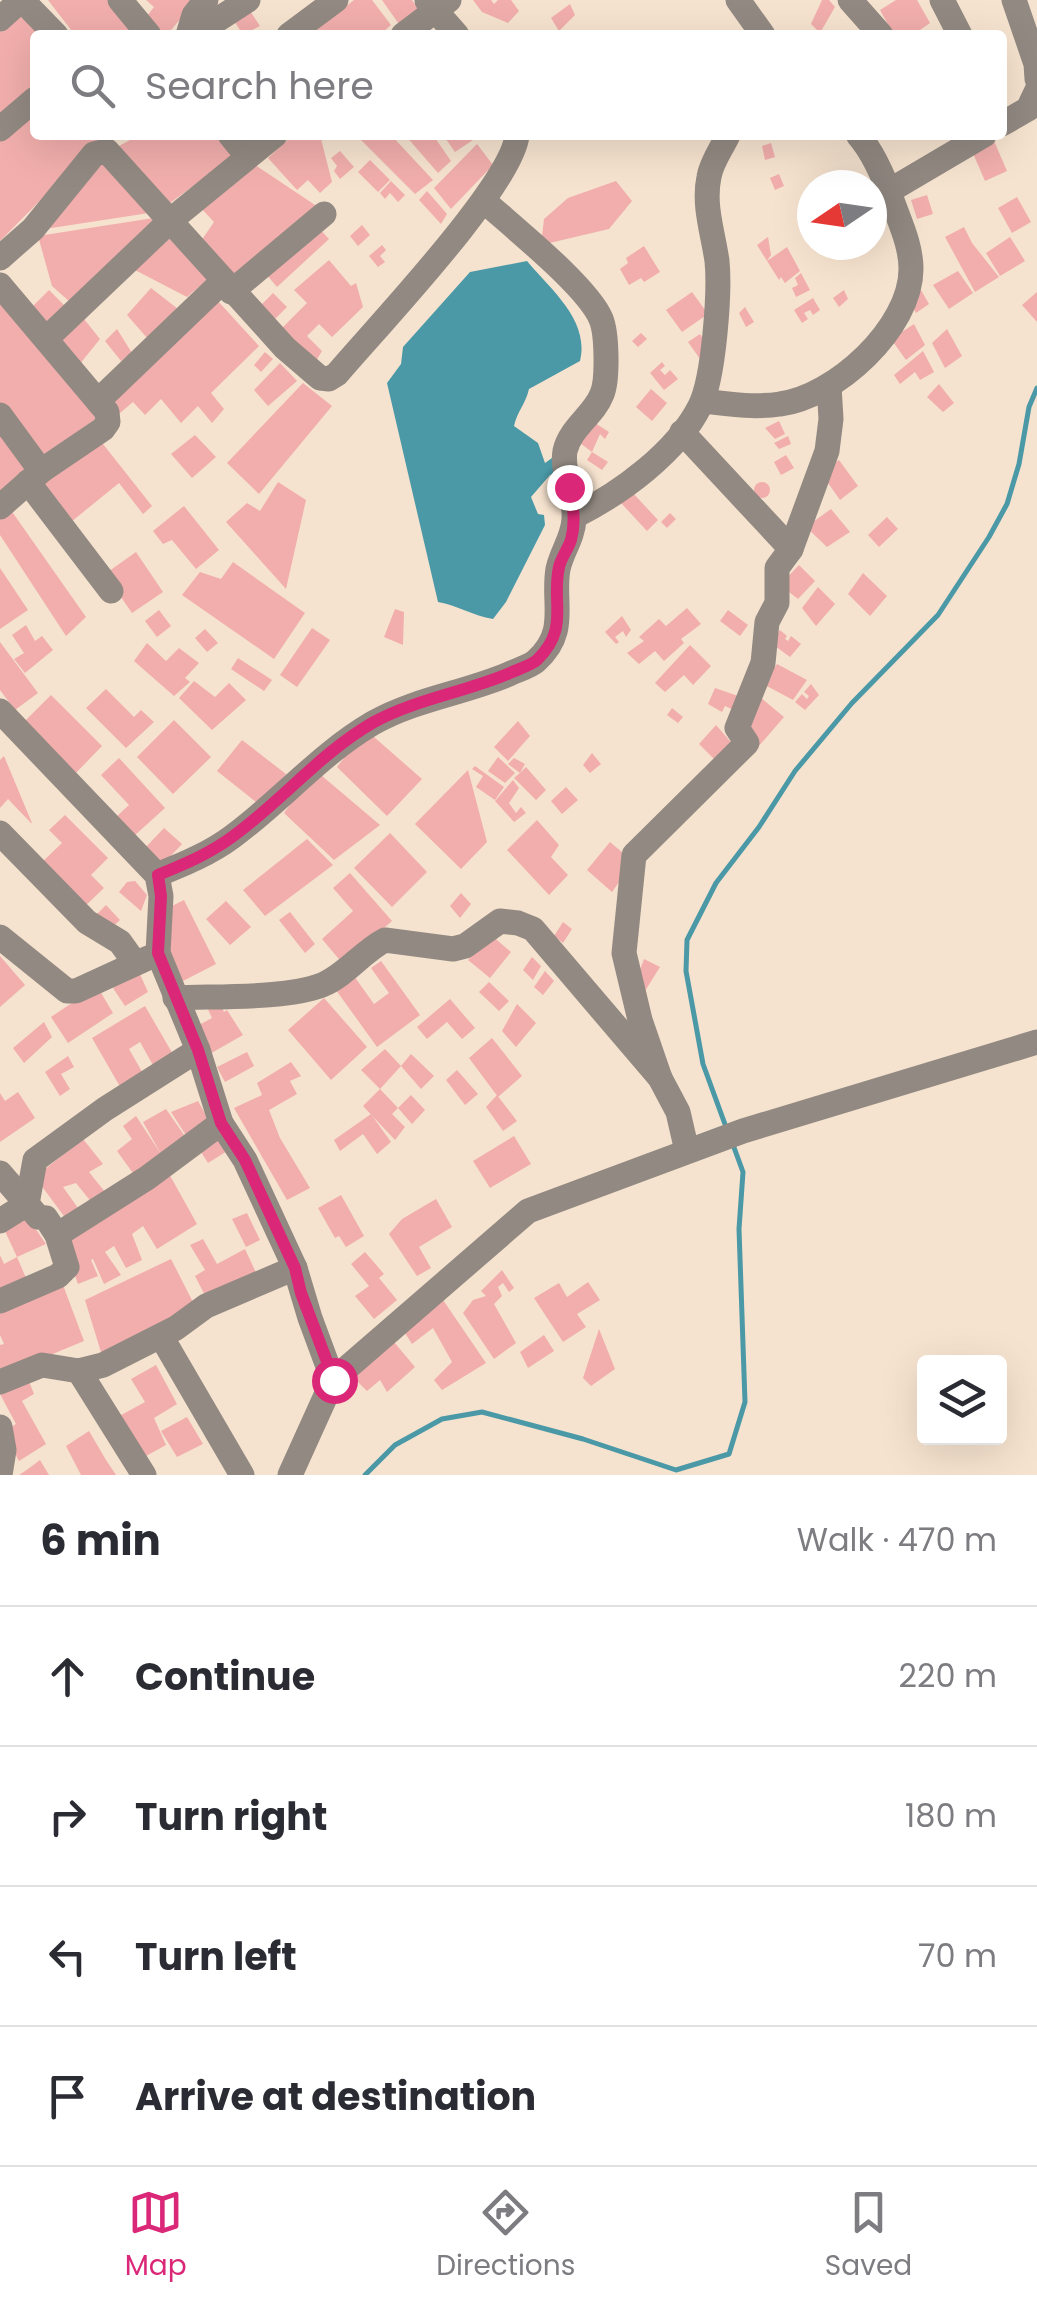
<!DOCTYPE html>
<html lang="en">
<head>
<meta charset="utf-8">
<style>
  :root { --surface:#fff; --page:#f7f7f7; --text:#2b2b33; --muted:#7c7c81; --line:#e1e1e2; --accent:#db2777 }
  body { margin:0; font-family:Poppins,sans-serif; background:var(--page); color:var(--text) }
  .controls { position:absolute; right:30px; bottom:30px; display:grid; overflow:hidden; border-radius:10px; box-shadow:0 10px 40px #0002 }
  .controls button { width:90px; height:90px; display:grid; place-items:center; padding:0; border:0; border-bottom:2px solid var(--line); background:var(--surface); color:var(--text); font:50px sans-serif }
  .compass { position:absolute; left:797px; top:170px; width:90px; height:90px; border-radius:50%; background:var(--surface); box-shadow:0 10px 40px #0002; rotate:257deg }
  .stop { position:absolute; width:30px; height:30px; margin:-22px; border:8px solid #db2777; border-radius:50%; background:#fff }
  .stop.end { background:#db2777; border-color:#fff; box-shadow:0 2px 10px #0008 }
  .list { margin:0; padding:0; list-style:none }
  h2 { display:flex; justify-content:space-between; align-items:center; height:130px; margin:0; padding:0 40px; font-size:42px }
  h2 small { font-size:32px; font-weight:400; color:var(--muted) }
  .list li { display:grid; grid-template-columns:65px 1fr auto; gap:30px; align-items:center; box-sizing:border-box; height:140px; padding:0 40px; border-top:2px solid var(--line) }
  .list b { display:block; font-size:38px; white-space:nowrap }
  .list em { font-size:32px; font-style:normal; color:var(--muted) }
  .icon { flex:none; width:55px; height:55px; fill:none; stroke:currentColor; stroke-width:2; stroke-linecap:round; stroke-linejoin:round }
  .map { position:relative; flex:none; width:1037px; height:1475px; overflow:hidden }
  .search { position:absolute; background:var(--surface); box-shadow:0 10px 40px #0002; left:30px; right:30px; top:30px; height:110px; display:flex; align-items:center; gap:25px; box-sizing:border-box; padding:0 35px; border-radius:10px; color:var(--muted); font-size:38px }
  .sheet { height:690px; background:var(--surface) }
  nav { display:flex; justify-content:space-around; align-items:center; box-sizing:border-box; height:140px; border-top:2px solid var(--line); background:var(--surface); font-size:28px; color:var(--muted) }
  nav a { display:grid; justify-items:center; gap:5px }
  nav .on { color:var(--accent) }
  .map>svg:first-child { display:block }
  .water { fill:#4b99a7 }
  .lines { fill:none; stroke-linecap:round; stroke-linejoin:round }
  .stream { stroke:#4b99a7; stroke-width:5 }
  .building { fill:#f1aeac }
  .minor { stroke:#928a82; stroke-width:25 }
  .route { stroke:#db2777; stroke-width:12 }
</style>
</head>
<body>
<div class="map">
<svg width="1037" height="1475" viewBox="0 0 1037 1475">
  <rect width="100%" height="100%" fill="#f6e3cf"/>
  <path class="water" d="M 527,261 C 550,289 590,320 580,361 L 529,389 C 526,403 517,412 514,426 L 538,443 L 545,463 L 552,458 L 556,474 L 550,475 L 531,497 L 538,514 L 544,515 L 545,525 L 506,602 L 493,619 C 473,616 457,605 438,602 L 387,383 L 401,364 L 403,347 L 470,272 Z"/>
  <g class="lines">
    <g class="stream">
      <polyline points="726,1127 703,1064 686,971 687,940 716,883 759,827 795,771 852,703 938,615 989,537 1007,504 1019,464 1029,407 1037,388"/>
      <polyline points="365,1475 395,1445 442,1419 482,1412 583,1439 676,1470 729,1454 745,1402 739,1229 743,1172 732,1142"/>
    </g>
  </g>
  <g class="building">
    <polygon points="48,0 109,0 134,35 75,35"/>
    <polygon points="146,0 196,0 167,35 160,35 143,21 154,7"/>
    <polygon points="354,0 372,0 391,25 380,35 319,35 315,31"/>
    <polygon points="382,0 412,0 420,11 401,27"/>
    <polygon points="473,0 491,0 494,4 498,0 511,0 519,11 508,23 482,12"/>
    <polygon points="822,0 829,0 835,7 820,33 811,24"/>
    <polygon points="896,0 917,0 930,23 913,35 894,35 880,10"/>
    <polygon points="570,4 575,15 559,31 551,18"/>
    <polygon points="22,8 41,35 35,35 35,85 0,114 0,27"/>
    <polygon points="250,11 260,26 243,35 233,19"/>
    <polygon points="35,103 35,135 105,135 0,241 0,132"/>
    <polygon points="139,135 219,135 235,155 170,203 119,146"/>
    <polygon points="293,135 320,135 332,182 320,193 308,180 297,190 268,158"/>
    <polygon points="366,135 391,135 433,180 415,194 361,140"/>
    <polygon points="405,135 433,135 451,161 438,173"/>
    <polygon points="443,135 470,135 473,140 455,152"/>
    <polygon points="994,141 1007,171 985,181 972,151"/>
    <polygon points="771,143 775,157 765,160 762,146"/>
    <polygon points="477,144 493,165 451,209 434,188"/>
    <polygon points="340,151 354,167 340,179 334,171 337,166 331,158"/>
    <polygon points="104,159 149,213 45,229"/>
    <polygon points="370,160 390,180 378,192 358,172"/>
    <polygon points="252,163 318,207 231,279 201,241 214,222 200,207"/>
    <polygon points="779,174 784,186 775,190 770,178"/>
    <polygon points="391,181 405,195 398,202 390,193 385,199 380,193"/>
    <polygon points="616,181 632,201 609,229 541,245 544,219 568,198"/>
    <polygon points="427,191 447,214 441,224 419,200"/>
    <polygon points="927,195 933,214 917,219 911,200"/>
    <polygon points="1017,197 1031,222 1012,233 998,208"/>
    <polygon points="160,217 70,302 52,286 38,236"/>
    <polygon points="316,225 329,239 277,287 266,274"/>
    <polygon points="362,225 370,235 358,246 350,236"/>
    <polygon points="964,227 972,243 999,277 975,292 945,237"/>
    <polygon points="170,230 209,278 187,297 133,269"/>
    <polygon points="768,237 771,255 767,261 787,247 800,271 785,283 781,277 779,280 757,245"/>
    <polygon points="1010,237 1025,261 1000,276 986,253"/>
    <polygon points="382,245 386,250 380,256 385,262 378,267 369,256"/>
    <polygon points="644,246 660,272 644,282 641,278 629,285 620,269 628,263 626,258"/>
    <polygon points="329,260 351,286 356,283 363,307 332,337 319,324 307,336 322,351 313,366 276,334 307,303 294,290"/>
    <polygon points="958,271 973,293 949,309 933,285"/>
    <polygon points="801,273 810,290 796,297 792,288 798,285 795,278"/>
    <polygon points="151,288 178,309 148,339 127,315"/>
    <polygon points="247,289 262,304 273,293 287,307 268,326"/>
    <polygon points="49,290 66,307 46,327 31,308"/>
    <polygon points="844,290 848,299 839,307 833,298"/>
    <polygon points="921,290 929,304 916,313 908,299"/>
    <polygon points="692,292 708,314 682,332 666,310"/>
    <polygon points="1037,292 1037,322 1022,305"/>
    <polygon points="0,297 99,417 40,458 0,403"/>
    <polygon points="813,298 820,310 813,315 810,310 804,313 808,319 802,323 794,310"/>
    <polygon points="217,300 259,346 211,393 224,409 212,423 198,406 181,423 161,399 145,415 133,402 113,419 105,405"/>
    <polygon points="745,307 754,322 746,327 739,313"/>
    <polygon points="84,319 100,339 79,365 61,340"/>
    <polygon points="914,324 925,345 906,360 891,339"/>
    <polygon points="117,329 132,353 121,361 105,341"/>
    <polygon points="947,329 962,356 945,368 932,343"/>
    <polygon points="641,333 647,339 638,347 632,341"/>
    <polygon points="700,334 711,351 700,359 688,342"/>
    <polygon points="923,351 934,372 920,380 915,372 900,384 894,375"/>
    <polygon points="265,352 273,359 261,372 254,365"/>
    <polygon points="662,362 665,366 660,370 665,375 670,370 678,379 664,390 650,373"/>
    <polygon points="280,363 297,381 268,406 254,390"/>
    <polygon points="303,383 332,406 259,494 227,463"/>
    <polygon points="939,384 954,403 943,412 927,397"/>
    <polygon points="651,389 667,403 652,421 636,407"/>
    <polygon points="779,421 785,434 775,439 765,428"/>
    <polygon points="595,423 609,432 605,439 600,434 592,452 580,443"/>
    <polygon points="0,426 31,471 0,498"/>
    <polygon points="195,435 216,457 192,478 171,454"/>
    <polygon points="788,436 791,444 779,449 774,443"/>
    <polygon points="99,439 152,506 143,514 119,483 71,522 41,485"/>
    <polygon points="592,452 608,462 602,470 587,460"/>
    <polygon points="786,455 794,468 781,475 774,462"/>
    <polygon points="839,460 858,486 840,500 821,473"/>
    <circle cx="762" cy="490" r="8"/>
    <polygon points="278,482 306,500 286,589 226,522 247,503 260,511"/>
    <polygon points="632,492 658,520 647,531 621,503"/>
    <polygon points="8,506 86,617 66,636 0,535 0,516"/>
    <polygon points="184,506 219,550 196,569 172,540 163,544 153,531"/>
    <polygon points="831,509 850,532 827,547 806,527"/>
    <polygon points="670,513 676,519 667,528 661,522"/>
    <polygon points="887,517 898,529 879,547 868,535"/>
    <polygon points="136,552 163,592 132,613 105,574"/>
    <polygon points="233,562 305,613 274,659 182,595 200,572 221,579"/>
    <polygon points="799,565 815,581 798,599 780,585"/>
    <polygon points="0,568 28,610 0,629"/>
    <polygon points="863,573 887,596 870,616 848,594"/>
    <polygon points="818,587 835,604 816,626 802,608"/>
    <polygon points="687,608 701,624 681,639 684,643 664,661 655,651 639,664 627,653 644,641 639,637 659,619 666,626"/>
    <polygon points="395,609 404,612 403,645 384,637"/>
    <polygon points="159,610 171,626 157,637 145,621"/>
    <polygon points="728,610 748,625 740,636 720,621"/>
    <polygon points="622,616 631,630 626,637 623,631 615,637 619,642 616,644 605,632"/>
    <polygon points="26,625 35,641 42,636 53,650 25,673 14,659 24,653 12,635"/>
    <polygon points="312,628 330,640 297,687 280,675"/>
    <polygon points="205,629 218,643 207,652 195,638"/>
    <polygon points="780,630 787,636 785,639 788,641 791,636 801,644 790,657 771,643"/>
    <polygon points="0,642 38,693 15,710 0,690"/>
    <polygon points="147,643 166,661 179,648 199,663 185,678 190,682 174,696 134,661"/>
    <polygon points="690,645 711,666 693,685 684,675 665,692 655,683"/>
    <polygon points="238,658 272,680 264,691 231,669"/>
    <polygon points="777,664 807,680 793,700 763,684"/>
    <polygon points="194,681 215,697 229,683 246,700 212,730 179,698"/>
    <polygon points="811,684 819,695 805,710 795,702 802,694 807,699 809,696 804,692"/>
    <polygon points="715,688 747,699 740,713 725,706 722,712 708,704"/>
    <polygon points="106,689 134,717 141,710 154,722 126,748 86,708"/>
    <polygon points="51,695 102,746 71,778 19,727"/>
    <polygon points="760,697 784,717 758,747 741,730"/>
    <polygon points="672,708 683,717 678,723 667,715"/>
    <polygon points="174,720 211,757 173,794 137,757"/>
    <polygon points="518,721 530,736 508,761 494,747"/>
    <polygon points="716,725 736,748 720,765 699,744"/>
    <polygon points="366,730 422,779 387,816 337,767"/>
    <polygon points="242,740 286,774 261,806 217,771"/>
    <polygon points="592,753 601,764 590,773 583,765"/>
    <polygon points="4,756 32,823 31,823 8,799 0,808 0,760"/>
    <polygon points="498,757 515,773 505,783 488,771"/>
    <polygon points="119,758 165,808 134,836 116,817 129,805 101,775"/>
    <polygon points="514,758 525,764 520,773 526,767 546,790 536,800 514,778 520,773 508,764"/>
    <polygon points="475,766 504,787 495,800 476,787 483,776 472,769"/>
    <polygon points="315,770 380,825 334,860 284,813"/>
    <polygon points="468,770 487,842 461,869 415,824"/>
    <polygon points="513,780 519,788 509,803 516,813 521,807 526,813 514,822 495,801"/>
    <polygon points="566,787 578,800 562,814 551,801"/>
    <polygon points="65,815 108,858 91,875 104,888 82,909 39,865 62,843 49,830"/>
    <polygon points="537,820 559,845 551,857 568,875 549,895 507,850"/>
    <polygon points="164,828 182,844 162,865 146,847"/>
    <polygon points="390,833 427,872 392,907 354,868"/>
    <polygon points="307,839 333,865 265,916 243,890"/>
    <polygon points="610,842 629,858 629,868 612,892 587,870"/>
    <polygon points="350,873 392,921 343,964 322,939 353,911 333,888"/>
    <polygon points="135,881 147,895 141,911 119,892 127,882"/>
    <polygon points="461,893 471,904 460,918 450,906"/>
    <polygon points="184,900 216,964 183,981 166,948 166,909"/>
    <polygon points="226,901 251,927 230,945 206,919"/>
    <polygon points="106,905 120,920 106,933 93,918"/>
    <polygon points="290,912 315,944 305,953 279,920"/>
    <polygon points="563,922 572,929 563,943 554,936"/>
    <polygon points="490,934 511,952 490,978 468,960"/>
    <polygon points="0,956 25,985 0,1007"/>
    <polygon points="532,957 541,966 533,980 523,970"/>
    <polygon points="644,959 660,967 645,991 634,986"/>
    <polygon points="381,961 420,1015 377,1047 336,990 354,976 374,1004 389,993 371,968"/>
    <polygon points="138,970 148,992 125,1006 113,988"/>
    <polygon points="545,971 554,981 543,995 534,987"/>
    <polygon points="489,982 509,1001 499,1011 479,992"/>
    <polygon points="97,986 113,1013 68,1043 51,1017"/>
    <polygon points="217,997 224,1012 227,1010 243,1035 208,1055 195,1027 212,1018 205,1003"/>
    <polygon points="324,998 367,1047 331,1080 288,1030"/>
    <polygon points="450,999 475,1028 462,1039 447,1022 427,1039 417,1027"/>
    <polygon points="517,1004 536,1023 516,1047 502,1031"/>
    <polygon points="145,1006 174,1056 154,1067 140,1042 129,1049 145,1077 122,1090 92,1038"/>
    <polygon points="44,1022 52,1037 24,1063 13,1048"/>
    <polygon points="492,1038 522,1076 498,1097 469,1058"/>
    <polygon points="385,1049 401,1066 380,1089 361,1070"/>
    <polygon points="247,1052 254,1066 225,1082 217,1067"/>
    <polygon points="411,1054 434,1076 421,1089 401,1066"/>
    <polygon points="68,1056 74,1067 61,1074 70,1089 60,1096 45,1072"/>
    <polygon points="291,1062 301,1076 290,1081 297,1094 269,1110 280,1138 310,1188 287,1200 234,1108 262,1095 257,1083"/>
    <polygon points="457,1070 478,1094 465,1105 446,1080"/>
    <polygon points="380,1089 398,1108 392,1114 405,1127 395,1140 363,1106"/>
    <polygon points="18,1092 35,1118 0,1142 0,1093 5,1101"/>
    <polygon points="411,1095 425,1110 412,1124 398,1108"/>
    <polygon points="497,1095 517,1121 503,1131 486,1107"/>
    <polygon points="198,1101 212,1126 189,1140 171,1112"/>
    <polygon points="166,1109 189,1142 135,1176 117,1151 132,1139 123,1126 136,1116 161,1154 143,1122"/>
    <polygon points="371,1114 391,1142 377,1154 363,1134 340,1151 334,1140"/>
    <polygon points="223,1134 232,1148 208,1163 199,1149"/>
    <polygon points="514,1136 531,1164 490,1188 473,1161"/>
    <polygon points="83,1139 103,1164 89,1172 109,1197 96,1208 76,1183 63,1187 83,1215 69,1223 35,1177"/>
    <polygon points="168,1172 197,1224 157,1249 143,1226 132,1234 142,1260 126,1268 114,1246 105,1252 121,1275 104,1284 93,1259 91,1260 98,1276 78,1284 62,1239"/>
    <polygon points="341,1195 364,1236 346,1247 339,1236 335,1238 318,1208"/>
    <polygon points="436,1199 452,1227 419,1247 431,1268 417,1276 389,1234 402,1219"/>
    <polygon points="247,1213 260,1240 246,1247 232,1219"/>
    <polygon points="26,1215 46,1244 17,1257 29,1285 0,1298 0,1255 4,1264 17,1257 3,1227"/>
    <polygon points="203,1239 217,1264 245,1249 259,1279 209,1303 195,1276 205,1270 190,1245"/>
    <polygon points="365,1252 384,1274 379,1278 397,1300 374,1319 355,1296 369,1286 351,1264"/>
    <polygon points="171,1259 197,1310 104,1362 85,1300"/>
    <polygon points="502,1270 514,1288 509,1292 503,1283 498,1287 502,1296 494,1304 516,1343 494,1359 463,1313 473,1300 486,1296 481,1291"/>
    <polygon points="588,1282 600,1300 577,1314 586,1327 563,1342 534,1298 559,1283 567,1297"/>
    <polygon points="63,1285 84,1341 43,1358 0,1371 0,1345 4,1344 0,1335 0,1311"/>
    <polygon points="441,1297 486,1363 442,1390 434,1380 452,1362 433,1328 412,1344 405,1333"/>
    <polygon points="599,1329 615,1369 591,1386 583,1378"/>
    <polygon points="544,1335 554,1351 528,1368 520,1352"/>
    <polygon points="394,1342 415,1367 387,1392 380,1380 367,1391 354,1378"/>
    <polygon points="156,1365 177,1404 154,1418 166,1445 137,1461 112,1420 145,1402 131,1379"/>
    <polygon points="28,1379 34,1394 22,1401 46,1444 19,1461 3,1432 16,1424 0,1394"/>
    <polygon points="187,1417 203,1444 177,1457 161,1431"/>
    <polygon points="89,1431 106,1460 116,1475 81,1475 66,1446"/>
    <polygon points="40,1460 49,1475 19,1475 28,1469"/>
  </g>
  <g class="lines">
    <g class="minor">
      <polyline points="22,0 56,35"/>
      <polyline points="120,0 149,35"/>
      <polyline points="738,0 763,35"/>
      <polyline points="850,0 881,35"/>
      <polyline points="942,0 960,35"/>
      <polyline points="1014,0 1036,64 1037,79"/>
      <polyline points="427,1 457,35"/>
      <polyline points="0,19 21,0"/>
      <polyline points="188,35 194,15 206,0"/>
      <polyline points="194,35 248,0"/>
      <polyline points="289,35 336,0"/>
      <polyline points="403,35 449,0"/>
      <polyline points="1002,124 1028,109 1037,90"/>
      <polyline points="0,129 35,99"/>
      <polyline points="230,135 247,156"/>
      <polyline points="889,191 984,135"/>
      <path d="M 0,258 L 33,229 L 94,154 L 107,151 L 285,348 L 320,378 L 329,379 L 337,374 C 375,329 513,184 517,135"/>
      <polyline points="0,285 107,412 108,422 103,429 41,471 0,507"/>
      <polyline points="231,292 324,214"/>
      <polyline points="46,339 171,220 275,135"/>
      <polyline points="98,401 222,282"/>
      <path d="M 703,401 C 728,404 754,408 780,404 C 835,397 911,328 911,269 C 911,246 901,225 893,203 C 885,180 874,153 858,135"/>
      <polyline points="0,415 41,471"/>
      <polyline points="682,432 791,549"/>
      <polyline points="28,482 111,591"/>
      <path d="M 575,516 C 621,493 677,452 700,406 C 714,378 720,292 717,261 C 713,233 703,205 709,177 C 711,163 722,148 728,135"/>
      <polyline points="0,711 157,875 161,896 158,953 198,1050 221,1123 245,1160 295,1268 310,1318 333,1380"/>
      <polyline points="0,833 87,922 120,942 135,963"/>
      <path d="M 157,875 C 184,864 209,854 232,837 C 281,801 320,754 373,723 C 415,699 465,693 509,674 C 517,670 529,667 536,661 C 569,632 552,603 558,569 C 562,551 573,538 574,519 C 576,497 561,473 565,451 C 570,428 594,415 602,394 C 608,380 607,333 601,319 C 588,287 513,227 484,201"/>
      <polyline points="0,937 67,991 76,991 148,958"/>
      <path d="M 175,998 C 215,996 286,999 322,985 C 346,975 362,952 385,940 L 453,949 L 465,946 L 500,921 L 518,923 L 533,929 L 660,1078 L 678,1112 L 687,1151"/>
      <polyline points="660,1078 640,1020 624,953 634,855 747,743 737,728 763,663 767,622 777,603 777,568 791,549 827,451 831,419 829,386"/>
      <polyline points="0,1173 38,1217 46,1218 57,1235 67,1267 58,1276 0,1301"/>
      <polyline points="0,1221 27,1204 35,1160 105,1109 198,1050"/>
      <polyline points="57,1235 147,1178 221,1123"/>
      <polyline points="161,1336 242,1475"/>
      <polyline points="79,1371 144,1475"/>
      <polyline points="0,1382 42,1365 79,1371 103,1365 176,1328 206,1306 295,1268"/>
      <polyline points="0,1427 4,1450 0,1475"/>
      <polyline points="290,1475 333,1380 528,1211 743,1131 1037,1042"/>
    </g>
  </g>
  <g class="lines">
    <path class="route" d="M 334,1380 L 301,1293 L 295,1268 L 245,1160 L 221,1123 L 198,1050 L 158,953 L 161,896 L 158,875 C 184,864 209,854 232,837 C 282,801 320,753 374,722 C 416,699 466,692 510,673 C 518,669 530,666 537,660 C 570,628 551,603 559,567 C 561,558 568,549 571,540 C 576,521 573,505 569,487"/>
  </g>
</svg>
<div class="controls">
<button><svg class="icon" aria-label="layers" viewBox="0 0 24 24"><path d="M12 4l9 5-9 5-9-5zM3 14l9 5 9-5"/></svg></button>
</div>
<svg class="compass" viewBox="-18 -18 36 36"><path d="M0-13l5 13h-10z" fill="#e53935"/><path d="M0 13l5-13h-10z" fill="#7c7c81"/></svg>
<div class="stop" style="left:334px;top:1380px"></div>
<div class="stop end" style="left:569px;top:487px"></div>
<div class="search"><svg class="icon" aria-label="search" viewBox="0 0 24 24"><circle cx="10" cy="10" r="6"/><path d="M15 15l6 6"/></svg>Search here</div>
</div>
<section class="sheet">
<h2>6 min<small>Walk · 470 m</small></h2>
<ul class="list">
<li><svg class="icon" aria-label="ahead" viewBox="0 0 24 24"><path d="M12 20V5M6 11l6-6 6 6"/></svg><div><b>Continue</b></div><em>220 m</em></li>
<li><svg class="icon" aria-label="right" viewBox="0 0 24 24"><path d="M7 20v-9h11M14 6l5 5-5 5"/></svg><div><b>Turn right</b></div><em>180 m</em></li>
<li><svg class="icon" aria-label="left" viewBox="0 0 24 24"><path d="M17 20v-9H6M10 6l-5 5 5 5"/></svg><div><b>Turn left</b></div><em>70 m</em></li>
<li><svg class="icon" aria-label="arrive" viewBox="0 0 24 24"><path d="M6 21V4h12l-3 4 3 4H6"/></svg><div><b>Arrive at destination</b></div></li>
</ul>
</section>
<nav>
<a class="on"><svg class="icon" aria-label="map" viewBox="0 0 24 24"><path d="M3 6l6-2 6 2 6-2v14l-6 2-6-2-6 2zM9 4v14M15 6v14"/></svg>Map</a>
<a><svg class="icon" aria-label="directions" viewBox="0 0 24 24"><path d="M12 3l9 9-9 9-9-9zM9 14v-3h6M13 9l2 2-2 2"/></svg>Directions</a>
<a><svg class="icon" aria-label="saved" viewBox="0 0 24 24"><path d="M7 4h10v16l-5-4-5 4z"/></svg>Saved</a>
</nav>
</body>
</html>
